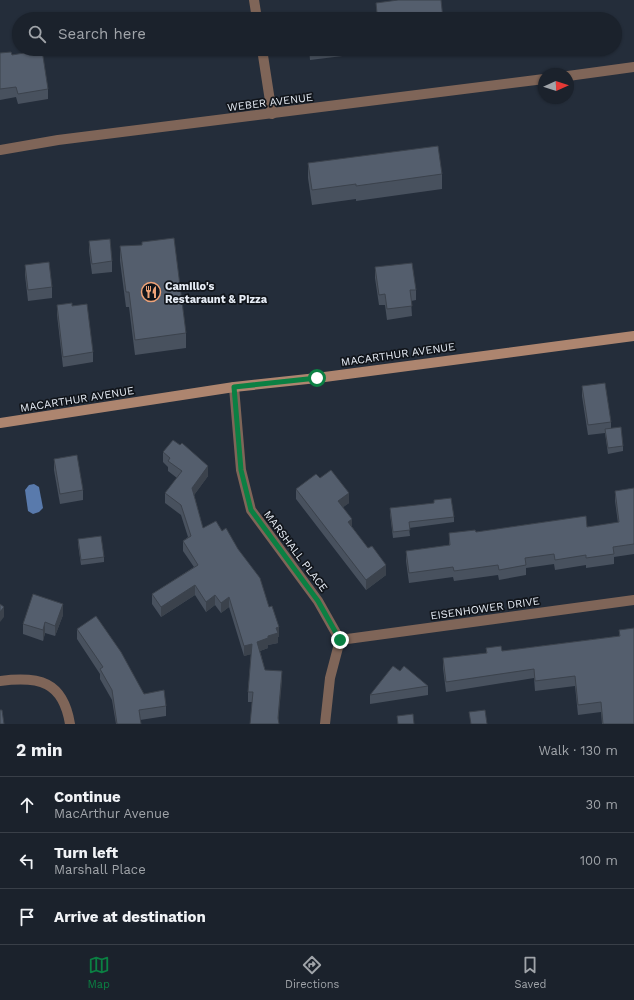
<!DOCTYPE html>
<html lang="en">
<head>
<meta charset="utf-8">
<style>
  :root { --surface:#1b222c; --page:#242a34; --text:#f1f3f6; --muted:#a0a4a9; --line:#393f48; --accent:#0b8043 }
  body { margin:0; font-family:"Work Sans",sans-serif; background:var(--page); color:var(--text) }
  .compass { position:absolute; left:538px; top:68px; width:36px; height:36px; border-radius:50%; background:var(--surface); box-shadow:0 1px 3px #0004; rotate:87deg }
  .stop { position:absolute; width:12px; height:12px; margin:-9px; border:3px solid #0b8043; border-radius:50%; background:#fff }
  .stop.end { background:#0b8043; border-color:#fff; box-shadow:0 1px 4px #0008 }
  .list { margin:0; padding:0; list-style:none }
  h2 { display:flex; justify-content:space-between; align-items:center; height:52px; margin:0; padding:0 16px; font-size:17px }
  h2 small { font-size:13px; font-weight:400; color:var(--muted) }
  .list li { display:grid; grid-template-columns:26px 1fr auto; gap:12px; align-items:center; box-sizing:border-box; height:56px; padding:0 16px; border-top:1px solid var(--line) }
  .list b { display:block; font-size:15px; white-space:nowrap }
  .list p { margin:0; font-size:13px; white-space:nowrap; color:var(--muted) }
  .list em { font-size:13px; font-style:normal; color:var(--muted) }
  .icon { flex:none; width:22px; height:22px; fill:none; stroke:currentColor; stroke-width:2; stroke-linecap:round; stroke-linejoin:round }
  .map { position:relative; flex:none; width:634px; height:724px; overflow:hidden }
  .search { position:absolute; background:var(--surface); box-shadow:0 1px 3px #0004; left:12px; right:12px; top:12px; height:44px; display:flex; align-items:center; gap:10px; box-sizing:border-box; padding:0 14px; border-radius:22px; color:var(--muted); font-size:15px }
  .sheet { height:220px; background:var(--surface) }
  nav { display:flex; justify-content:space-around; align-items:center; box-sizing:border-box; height:56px; border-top:1px solid var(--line); background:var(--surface); font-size:11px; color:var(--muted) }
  nav a { display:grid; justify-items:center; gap:2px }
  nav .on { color:var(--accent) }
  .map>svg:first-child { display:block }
  .water { fill:#597aac }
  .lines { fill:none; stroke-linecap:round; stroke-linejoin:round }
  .street { stroke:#7f6558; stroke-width:10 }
  .secondary { stroke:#ad856f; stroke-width:10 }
  .wall { fill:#48515e }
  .shaded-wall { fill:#3b424c }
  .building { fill:#545e6d; stroke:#3b424c }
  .route { stroke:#0b8043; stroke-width:5 }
  .labels { text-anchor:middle; stroke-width:3.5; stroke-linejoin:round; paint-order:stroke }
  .street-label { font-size:11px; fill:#e7edf6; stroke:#11151b }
  .poi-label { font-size:11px; font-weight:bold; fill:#e7edf6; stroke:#11151b; text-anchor:start }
</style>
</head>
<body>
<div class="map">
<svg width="634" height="724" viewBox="0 0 634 724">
  <rect width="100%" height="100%" fill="#242d3a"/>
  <polygon class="water" points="34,484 39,487 43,508 39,512 33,514 28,511 25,490 29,485"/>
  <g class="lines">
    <g class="street">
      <polyline points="254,0 257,19"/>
      <polyline points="262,49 272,114"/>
      <polyline points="568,76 634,67"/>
      <polyline points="0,150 58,140 544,79"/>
      <polyline points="234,387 241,470 251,510 318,601 340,640 330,678 325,724"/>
      <polyline points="340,640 634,600"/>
      <path d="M 0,681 C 39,676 63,681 70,724"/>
    </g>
    <polyline class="secondary" points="0,423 234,387 317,378 634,336"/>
  </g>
  <g class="wall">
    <polygon points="309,49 359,49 359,54 310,60"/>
    <polygon points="0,53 12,55 48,89 48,99 18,104 16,97 0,100"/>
    <polygon points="308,163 442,174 442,189 356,201 356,199 312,205 308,178"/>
    <polygon points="89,241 112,261 112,272 92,274 89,251"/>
    <polygon points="120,246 186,333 186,348 135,355 129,307 126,307 120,261"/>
    <polygon points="25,265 52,287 52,298 28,301 25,275"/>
    <polygon points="375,267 416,290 416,300 411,301 412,316 387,320 385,305 379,305 375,278"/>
    <polygon points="57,305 72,306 93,352 93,362 63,367 57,315"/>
    <polygon points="582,386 611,422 611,429 623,446 623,451 608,454 605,433 588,435 582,396"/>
    <polygon points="163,452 208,476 194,495 203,528 279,637 278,637 278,643 268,645 268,648 260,651 265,670 282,681 252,702 248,702 248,692 251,654 244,656 229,607 221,613 215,605 206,612 195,595 161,617 152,604 152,594 194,567 183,551 183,541 188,537 181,515 165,503 165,493 177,478 168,471 168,467 163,462"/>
    <polygon points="54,459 83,490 83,500 60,504 54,470"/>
    <polygon points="320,478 349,503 343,507 352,527 386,575 366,590 296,499 296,489"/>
    <polygon points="634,488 634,554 614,557 614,564 586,568 586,565 555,570 554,564 526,568 526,575 499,580 498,575 454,581 453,577 409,583 406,561 406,551 449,545 449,533 476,532 587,527 618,523 615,501 615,491"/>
    <polygon points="390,508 454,517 454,522 409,528 410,536 393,538 390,514"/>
    <polygon points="78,539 104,557 104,562 81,565 78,544"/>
    <polygon points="63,615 55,636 45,633 43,641 23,634 23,624"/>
    <polygon points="77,629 144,694 166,706 166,716 140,720 141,724 116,724 112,700 100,679 100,674 77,639"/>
    <polygon points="619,630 634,724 602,724 601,712 578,715 575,686 535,691 534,678 446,692 443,668 443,658 486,653 486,648 502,651 619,636"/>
    <polygon points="400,671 428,686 428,695 370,704 370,695"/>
  </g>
  <g class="shaded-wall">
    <polygon points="208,466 208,476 192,498 192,488"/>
    <polygon points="349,493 349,503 338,511 338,501"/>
    <polygon points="352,519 352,529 348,522"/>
    <polygon points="386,565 386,575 366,590 366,580"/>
    <polygon points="195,585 195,595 161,617 161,607"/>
    <polygon points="215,595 215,605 206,612 206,602"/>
    <polygon points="229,597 229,607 221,613 221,603"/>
    <polygon points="63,604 63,615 55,636 55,626"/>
    <polygon points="4,607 4,617 0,622 0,612"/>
    <polygon points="45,622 45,633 43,641 43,630"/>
    <polygon points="279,627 279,637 278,637 278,643 268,645 268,648 257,652 257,642 268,636 276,628"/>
    <polygon points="252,644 252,654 244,656 244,646"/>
    <polygon points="282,671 282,681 278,724 278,718"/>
  </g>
  <g class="building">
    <polygon points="398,0 441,0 443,19 331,19 377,13 376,3"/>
    <polygon points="42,50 48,89 18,94 16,87 0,89 0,53 11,52 12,55"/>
    <polygon points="438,146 442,174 356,186 356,184 312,190 308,163"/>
    <polygon points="174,238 186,333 135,340 129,292 126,292 120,246 142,245 142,242"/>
    <polygon points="110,239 112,261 92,264 89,241"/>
    <polygon points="49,262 52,287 28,290 25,265"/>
    <polygon points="412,263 416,290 410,290 412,306 387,309 385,294 379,295 375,267"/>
    <polygon points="72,303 72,306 87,304 93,352 63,357 57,305"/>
    <polygon points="605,383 611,422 588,425 582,386"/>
    <polygon points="621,427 623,446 608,448 605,429"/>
    <polygon points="173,440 180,445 182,443 208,466 192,488 203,528 216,521 222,531 226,528 238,549 260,578 269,607 272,606 279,627 276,628 278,633 268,636 268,638 257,642 265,670 282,671 278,718 279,724 250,724 253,692 248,692 252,644 244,646 229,597 221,603 215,595 206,602 195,585 161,607 152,594 198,565 183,541 191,536 181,505 165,493 182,471 168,461 170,458 163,452"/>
    <polygon points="77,455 83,490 60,494 54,459"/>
    <polygon points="331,470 349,493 338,501 352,519 348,522 368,548 372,546 386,565 366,580 296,489 316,474 320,478"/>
    <polygon points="634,488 634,544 613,547 614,554 586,558 586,555 555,560 554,554 525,558 526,565 499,570 498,565 454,571 453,567 409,573 406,551 450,545 449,533 475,530 476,532 586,516 587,527 619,522 615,491"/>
    <polygon points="451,498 454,517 409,522 410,530 393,532 390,508 434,503 434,500"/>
    <polygon points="101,536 104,557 81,560 78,539"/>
    <polygon points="33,594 63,604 55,626 45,622 43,630 23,624"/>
    <polygon points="0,604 4,607 0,612"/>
    <polygon points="96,616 121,652 144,694 164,690 166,706 139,710 141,724 117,724 112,690 100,669 103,667 77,629"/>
    <polygon points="634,628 634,724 603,724 601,702 578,705 575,676 535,681 534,669 446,682 443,658 487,653 486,648 501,646 502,651 620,636 619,630"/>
    <polygon points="393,666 400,671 404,666 428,686 370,695"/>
    <polygon points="0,710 2,710 4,724 0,724"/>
    <polygon points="485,710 487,724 471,724 469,712"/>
    <polygon points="413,714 414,724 398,724 397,716"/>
  </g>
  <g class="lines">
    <polyline class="route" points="317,378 234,387 241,470 251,510 318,601 340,640"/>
  </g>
  <defs>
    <symbol id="restaurant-ring" viewBox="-11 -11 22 22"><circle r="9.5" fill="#11151b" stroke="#efa378" stroke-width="1.5"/><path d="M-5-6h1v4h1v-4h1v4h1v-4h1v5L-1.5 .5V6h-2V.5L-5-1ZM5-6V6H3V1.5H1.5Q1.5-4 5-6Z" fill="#efa378"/></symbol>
  </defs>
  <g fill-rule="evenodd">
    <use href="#restaurant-ring" x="140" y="281" width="22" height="22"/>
  </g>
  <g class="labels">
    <g class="street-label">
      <text transform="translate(270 102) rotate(-7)" y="4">WEBER AVENUE</text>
      <text transform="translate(398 354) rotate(-8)" y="4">MACARTHUR AVENUE</text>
      <text transform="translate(77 399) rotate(-9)" y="4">MACARTHUR AVENUE</text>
      <text transform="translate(296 551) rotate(53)" y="4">MARSHALL PLACE</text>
      <text transform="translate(485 608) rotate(-8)" y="4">EISENHOWER DRIVE</text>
    </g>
    <g class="poi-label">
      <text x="165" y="290">Camillo's<tspan x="165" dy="13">Restaraunt &amp; Pizza</tspan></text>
    </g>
  </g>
</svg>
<svg class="compass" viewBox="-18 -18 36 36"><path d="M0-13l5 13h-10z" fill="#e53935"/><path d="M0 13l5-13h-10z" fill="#a0a4a9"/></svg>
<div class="stop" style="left:317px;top:378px"></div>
<div class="stop end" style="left:340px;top:640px"></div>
<div class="search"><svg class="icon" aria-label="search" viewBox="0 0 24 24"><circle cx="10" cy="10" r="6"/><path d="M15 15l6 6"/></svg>Search here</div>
</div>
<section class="sheet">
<h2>2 min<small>Walk · 130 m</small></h2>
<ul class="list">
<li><svg class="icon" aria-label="ahead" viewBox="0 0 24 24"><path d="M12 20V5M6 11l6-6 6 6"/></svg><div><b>Continue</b><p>MacArthur Avenue</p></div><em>30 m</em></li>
<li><svg class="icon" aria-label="left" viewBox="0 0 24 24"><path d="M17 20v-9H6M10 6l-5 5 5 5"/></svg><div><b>Turn left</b><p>Marshall Place</p></div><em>100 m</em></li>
<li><svg class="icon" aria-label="arrive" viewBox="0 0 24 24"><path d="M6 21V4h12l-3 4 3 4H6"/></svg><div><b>Arrive at destination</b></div></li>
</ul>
</section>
<nav>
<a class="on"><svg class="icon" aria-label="map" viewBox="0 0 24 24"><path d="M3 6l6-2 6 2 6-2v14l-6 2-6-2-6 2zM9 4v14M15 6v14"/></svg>Map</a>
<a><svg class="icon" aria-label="directions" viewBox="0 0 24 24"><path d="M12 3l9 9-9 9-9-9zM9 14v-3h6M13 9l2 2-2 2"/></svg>Directions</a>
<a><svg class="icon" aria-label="saved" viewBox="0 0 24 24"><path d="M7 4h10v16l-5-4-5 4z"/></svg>Saved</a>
</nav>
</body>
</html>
